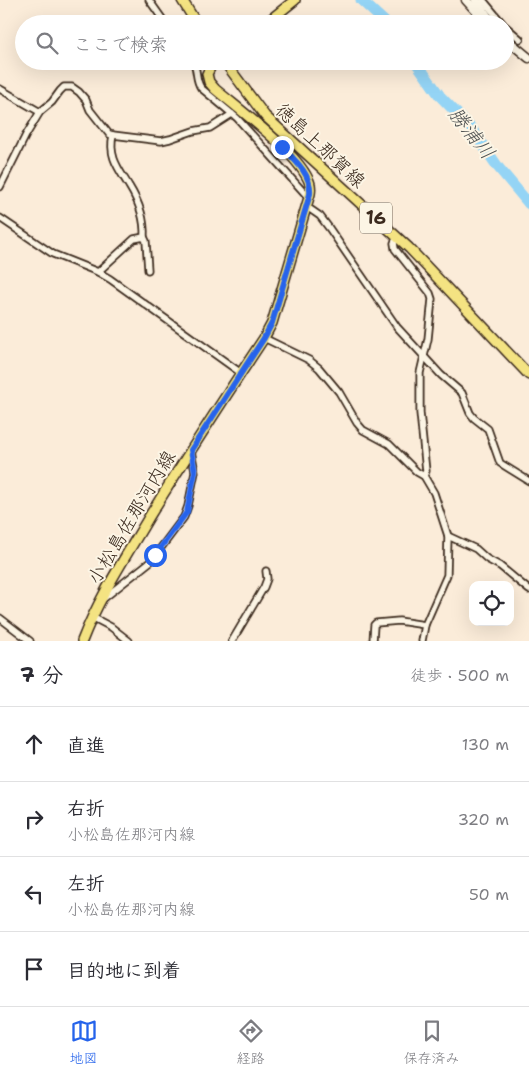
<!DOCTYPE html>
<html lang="ja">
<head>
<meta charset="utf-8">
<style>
  :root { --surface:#fff; --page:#f2f2f3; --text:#2b2b33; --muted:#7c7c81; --line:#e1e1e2; --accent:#2563eb }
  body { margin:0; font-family:"Shantell Sans","Klee One",sans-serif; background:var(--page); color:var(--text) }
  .controls { position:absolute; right:15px; bottom:15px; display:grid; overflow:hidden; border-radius:10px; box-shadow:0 5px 20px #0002 }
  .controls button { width:45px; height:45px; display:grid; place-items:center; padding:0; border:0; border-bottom:1px solid var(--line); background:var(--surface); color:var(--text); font:25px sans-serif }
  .stop { position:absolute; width:15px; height:15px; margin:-11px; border:4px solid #2563eb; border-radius:50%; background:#fff }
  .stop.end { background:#2563eb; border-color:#fff; box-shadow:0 1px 5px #0008 }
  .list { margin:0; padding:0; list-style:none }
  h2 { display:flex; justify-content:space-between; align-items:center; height:65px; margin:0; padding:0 20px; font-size:21px }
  h2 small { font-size:16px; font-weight:400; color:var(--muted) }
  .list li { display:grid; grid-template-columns:32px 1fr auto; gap:15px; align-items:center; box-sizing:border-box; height:75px; padding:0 20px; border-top:1px solid var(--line) }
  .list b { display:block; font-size:19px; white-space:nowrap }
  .list p { margin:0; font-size:16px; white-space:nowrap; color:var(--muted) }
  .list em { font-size:16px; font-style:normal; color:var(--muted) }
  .icon { flex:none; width:28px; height:28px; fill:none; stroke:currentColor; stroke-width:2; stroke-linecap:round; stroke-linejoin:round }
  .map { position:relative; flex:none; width:529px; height:641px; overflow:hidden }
  .search { position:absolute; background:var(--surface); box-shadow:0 5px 20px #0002; left:15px; right:15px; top:15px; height:55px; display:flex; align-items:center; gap:12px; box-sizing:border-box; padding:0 18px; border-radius:28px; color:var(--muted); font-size:19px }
  .sheet { height:365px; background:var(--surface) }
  nav { display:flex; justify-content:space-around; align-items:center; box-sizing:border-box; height:70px; border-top:1px solid var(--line); background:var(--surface); font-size:14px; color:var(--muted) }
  nav a { display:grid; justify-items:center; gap:2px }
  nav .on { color:var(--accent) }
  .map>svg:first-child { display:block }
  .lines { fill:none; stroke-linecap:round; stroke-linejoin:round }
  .river { stroke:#94d4f5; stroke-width:11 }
  .street-casing { stroke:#3b2a1e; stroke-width:9 }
  .secondary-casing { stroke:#3b2a1e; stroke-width:11 }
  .primary-casing { stroke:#3b2a1e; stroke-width:12 }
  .street { stroke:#fcf5e5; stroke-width:5.5 }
  .secondary { stroke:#fcf5e5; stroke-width:8 }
  .primary { stroke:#f4e382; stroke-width:9 }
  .route { stroke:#2563eb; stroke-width:6 }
  .labels { text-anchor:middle; stroke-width:4; stroke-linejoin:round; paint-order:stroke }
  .shield { fill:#fcf5e5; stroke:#75675a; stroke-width:1 }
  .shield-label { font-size:18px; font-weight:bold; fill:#3b2a1e }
  .street-label { font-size:19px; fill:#3b2a1e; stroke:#fcf5e5 }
  .water-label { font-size:20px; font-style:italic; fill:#515454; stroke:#fcf5e5 }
</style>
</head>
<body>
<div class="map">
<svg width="529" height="641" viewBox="0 0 529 641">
  <rect width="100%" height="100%" fill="#fbecd9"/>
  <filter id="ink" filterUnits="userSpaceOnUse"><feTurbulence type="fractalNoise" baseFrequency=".02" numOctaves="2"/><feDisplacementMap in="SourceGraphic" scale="10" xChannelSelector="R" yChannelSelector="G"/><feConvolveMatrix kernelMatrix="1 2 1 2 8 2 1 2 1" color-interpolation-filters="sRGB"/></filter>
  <g filter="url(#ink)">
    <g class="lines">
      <g class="river">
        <polyline points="361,0 387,24"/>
        <polyline points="415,61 440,96 471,128 498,167 529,204"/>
      </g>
      <defs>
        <g id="street">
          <polyline points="149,0 166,24"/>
          <polyline points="483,0 503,24"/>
          <polyline points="505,26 520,39"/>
          <path d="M 193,61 C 198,70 195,80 201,88 L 237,118 L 309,198"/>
          <polyline points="0,89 40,112"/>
          <path d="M 113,135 C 108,157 119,169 129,186 C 139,202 145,219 144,237"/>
          <polyline points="0,187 26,135 40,112 52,102 60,91 64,87 72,87 79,92 86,100 90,110 109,134 113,135 161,141 170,139 193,131 210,128 232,114"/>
          <polyline points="307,207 320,216 329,228 397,327 441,375 462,393 470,413 474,418 488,429 500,463 529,481"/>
          <polyline points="0,218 53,254 98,272 110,279 241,373"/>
          <polyline points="397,237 394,243 395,249 430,293 432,299 428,339 420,373 420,413 426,471 424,476"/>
          <polyline points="98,272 134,239 144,237 146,241 148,270"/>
          <polyline points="264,338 309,360 319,368 339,392 357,423 363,430 389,444 417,472 424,476 434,493 448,536 447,575 425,625 422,641"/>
          <polyline points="448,536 476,549 487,559 500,566 529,590"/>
          <polyline points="103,599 151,561 184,517 188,506 195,472 191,450"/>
          <polyline points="92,617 111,627 129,641"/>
          <polyline points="0,618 30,641"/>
          <polyline points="232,641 264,587 267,579 266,571"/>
          <polyline points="373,641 374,625 376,623 399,621 425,625"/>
        </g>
        <g id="secondary">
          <polyline points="466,0 488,24"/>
          <polyline points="476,0 488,17"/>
          <polyline points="505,38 529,58"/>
        </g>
        <g id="primary">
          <polyline points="182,0 197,24"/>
          <polyline points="265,24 295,0"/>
          <polyline points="224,61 265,116 409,248 529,375"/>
          <path d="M 82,641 C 99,597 125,558 149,517 C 186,457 225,397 264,338 L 272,323 L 310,194 C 311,188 311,184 308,179 C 294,150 241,111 215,89 L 209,82 L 207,74 L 211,66 L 216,61"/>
        </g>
      </defs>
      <use href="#street" class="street-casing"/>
      <use href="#secondary" class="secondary-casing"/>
      <use href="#primary" class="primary-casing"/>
      <use href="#street" class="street"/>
      <use href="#secondary" class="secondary"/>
      <use href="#primary" class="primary"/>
    </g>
  </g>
  <g class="lines" filter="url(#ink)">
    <path class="route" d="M 155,555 L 187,512 L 195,472 L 191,450 L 264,338 L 272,323 L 310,194 C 312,175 295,160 282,147"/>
  </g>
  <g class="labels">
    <rect class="shield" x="360" y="202.5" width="32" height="31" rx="4"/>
    <g class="shield-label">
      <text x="376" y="224">16</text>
    </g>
    <g class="street-label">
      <text transform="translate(321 145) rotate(43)" y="7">徳島上那賀線</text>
      <text transform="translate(131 517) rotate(-59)" y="7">小松島佐那河内線</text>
    </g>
    <g class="water-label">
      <text transform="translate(472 133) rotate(51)" y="7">勝浦川</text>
    </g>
  </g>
</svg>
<div class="controls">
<button><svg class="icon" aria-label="locate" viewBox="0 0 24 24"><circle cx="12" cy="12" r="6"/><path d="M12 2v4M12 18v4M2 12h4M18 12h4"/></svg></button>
</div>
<div class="stop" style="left:155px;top:555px"></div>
<div class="stop end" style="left:282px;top:147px"></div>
<div class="search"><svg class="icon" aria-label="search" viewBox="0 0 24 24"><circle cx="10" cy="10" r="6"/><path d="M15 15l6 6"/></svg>ここで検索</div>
</div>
<section class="sheet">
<h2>7 分<small>徒歩 · 500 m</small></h2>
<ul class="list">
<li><svg class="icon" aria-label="ahead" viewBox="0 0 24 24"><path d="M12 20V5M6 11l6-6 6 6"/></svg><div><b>直進</b></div><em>130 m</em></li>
<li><svg class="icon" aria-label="right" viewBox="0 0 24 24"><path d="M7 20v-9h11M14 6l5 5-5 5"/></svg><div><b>右折</b><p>小松島佐那河内線</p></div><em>320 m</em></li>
<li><svg class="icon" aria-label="left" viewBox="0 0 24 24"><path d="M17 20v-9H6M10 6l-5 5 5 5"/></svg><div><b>左折</b><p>小松島佐那河内線</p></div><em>50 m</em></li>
<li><svg class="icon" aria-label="arrive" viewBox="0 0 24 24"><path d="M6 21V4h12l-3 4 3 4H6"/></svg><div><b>目的地に到着</b></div></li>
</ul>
</section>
<nav>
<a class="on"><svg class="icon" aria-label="map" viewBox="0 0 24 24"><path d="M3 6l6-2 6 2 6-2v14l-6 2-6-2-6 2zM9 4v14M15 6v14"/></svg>地図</a>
<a><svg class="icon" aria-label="directions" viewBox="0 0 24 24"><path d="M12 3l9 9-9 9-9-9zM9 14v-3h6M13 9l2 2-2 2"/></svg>経路</a>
<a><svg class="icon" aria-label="saved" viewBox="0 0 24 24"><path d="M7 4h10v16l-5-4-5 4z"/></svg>保存済み</a>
</nav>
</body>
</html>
